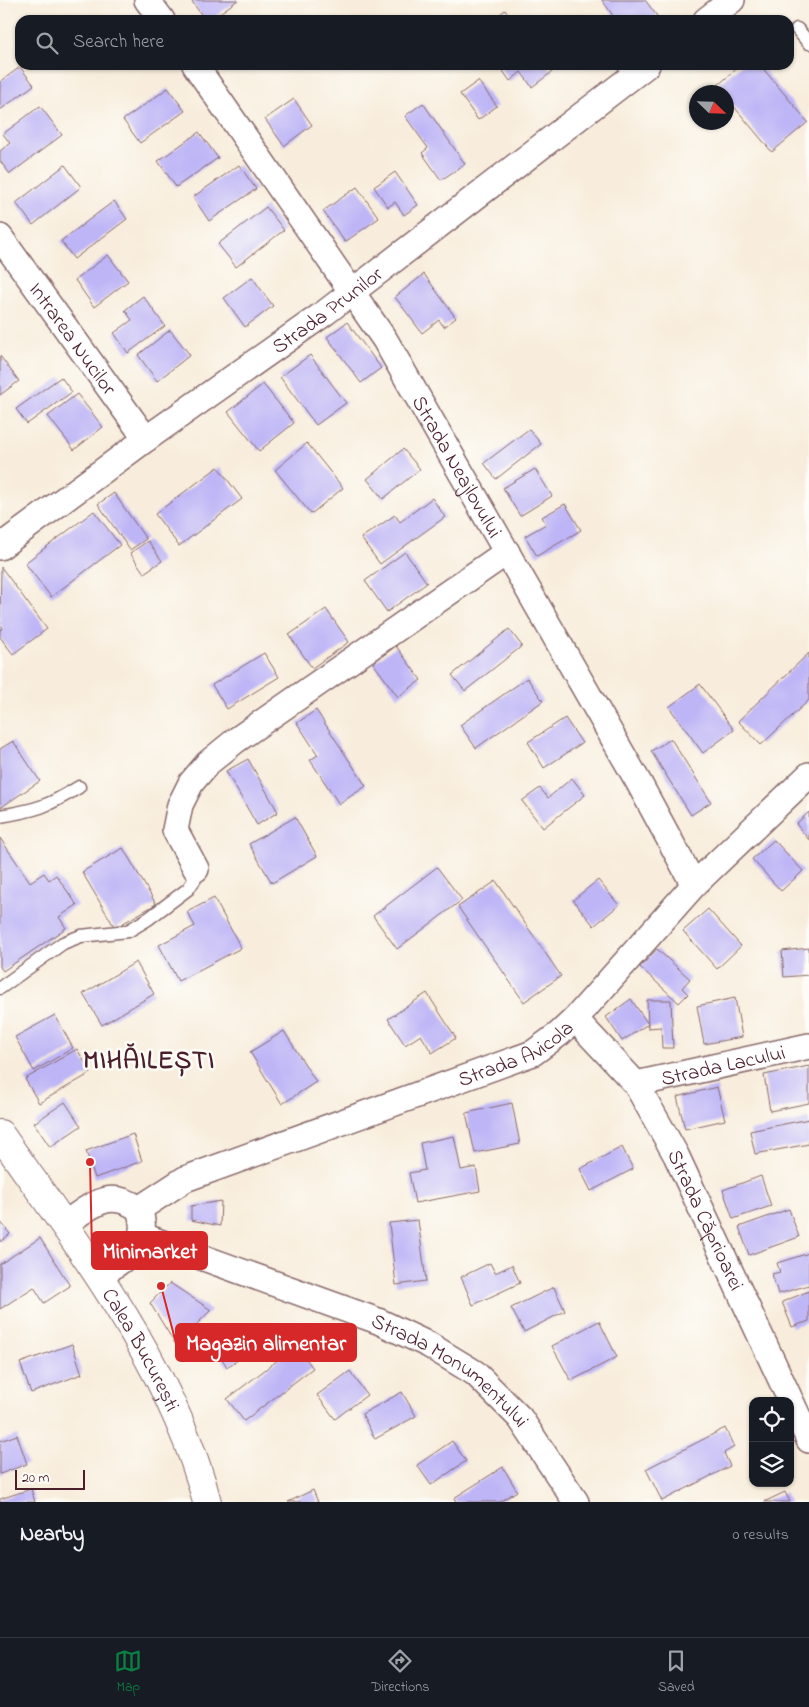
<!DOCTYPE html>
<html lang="en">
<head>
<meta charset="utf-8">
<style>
  :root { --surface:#171b24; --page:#242831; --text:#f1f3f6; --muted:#9ea1a6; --line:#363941; --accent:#0b8043 }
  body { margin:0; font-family:"Indie Flower",sans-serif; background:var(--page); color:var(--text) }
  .controls { position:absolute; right:15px; bottom:15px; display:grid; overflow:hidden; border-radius:10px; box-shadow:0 1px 4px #0004 }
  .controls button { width:45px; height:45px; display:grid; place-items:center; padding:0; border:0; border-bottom:1px solid var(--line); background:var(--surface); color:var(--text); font:25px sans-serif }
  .compass { position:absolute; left:689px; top:85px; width:45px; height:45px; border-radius:50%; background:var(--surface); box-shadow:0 1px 4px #0004; rotate:113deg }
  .scale { position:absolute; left:15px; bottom:12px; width:70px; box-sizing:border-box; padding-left:5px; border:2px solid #4a1f2b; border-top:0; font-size:14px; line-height:18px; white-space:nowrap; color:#4a1f2b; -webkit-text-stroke:4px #fdfcf7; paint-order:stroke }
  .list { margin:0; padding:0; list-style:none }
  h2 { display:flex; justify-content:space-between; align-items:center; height:65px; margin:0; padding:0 20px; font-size:21px }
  h2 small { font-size:16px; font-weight:400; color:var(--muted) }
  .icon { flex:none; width:28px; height:28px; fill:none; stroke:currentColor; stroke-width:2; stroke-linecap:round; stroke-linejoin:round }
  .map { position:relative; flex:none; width:809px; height:1502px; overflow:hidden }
  .search { position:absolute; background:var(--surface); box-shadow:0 1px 4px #0004; left:15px; right:15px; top:15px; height:55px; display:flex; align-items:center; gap:12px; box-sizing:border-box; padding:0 18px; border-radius:15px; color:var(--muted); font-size:19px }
  .sheet { height:135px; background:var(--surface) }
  nav { display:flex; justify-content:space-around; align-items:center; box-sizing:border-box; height:70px; border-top:1px solid var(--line); background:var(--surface); font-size:14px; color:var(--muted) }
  nav a { display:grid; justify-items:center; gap:2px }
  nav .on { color:var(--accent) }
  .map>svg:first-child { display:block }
  .building { fill:#beb5f6 }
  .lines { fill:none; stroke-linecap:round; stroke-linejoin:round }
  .service-casing { stroke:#876769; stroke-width:15 }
  .minor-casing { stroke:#876769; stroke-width:28 }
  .primary-casing { stroke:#876769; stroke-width:30 }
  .service { stroke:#fff; stroke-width:12 }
  .minor { stroke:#fff; stroke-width:25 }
  .primary { stroke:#fff; stroke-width:28 }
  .labels { text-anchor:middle; stroke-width:5; stroke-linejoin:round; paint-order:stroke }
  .street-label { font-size:21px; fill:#4a1f2b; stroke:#fdfcf7 }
  .district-label { font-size:26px; font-weight:bold; letter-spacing:1px; fill:#4a1f2b; stroke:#fdfcf7 }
  .leader { fill:none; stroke:#d62828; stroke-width:2 }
  .callout-dot { fill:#d62828; stroke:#fdfcf7; stroke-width:2 }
  .callout { fill:#d62828; stroke:#d62828; stroke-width:2 }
  .callout-label { font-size:22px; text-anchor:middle; font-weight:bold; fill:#fff }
</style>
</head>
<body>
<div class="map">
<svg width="809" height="1502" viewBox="0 0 809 1502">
  <rect width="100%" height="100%" fill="#fdfcf7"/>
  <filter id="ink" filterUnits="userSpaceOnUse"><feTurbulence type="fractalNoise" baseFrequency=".02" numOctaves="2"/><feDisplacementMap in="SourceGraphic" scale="10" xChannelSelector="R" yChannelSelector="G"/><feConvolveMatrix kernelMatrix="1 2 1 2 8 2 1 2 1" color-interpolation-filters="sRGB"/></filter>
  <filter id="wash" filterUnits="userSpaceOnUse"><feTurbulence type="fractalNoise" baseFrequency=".0096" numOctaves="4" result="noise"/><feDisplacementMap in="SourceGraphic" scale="20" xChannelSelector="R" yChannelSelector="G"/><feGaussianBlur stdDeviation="1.12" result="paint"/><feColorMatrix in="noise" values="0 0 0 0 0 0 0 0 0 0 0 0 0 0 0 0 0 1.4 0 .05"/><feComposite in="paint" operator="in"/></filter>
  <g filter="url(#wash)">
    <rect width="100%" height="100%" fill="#f8eddc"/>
    <g id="blocks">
      <g class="building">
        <polygon points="191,0 238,0 210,20 205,20"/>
        <polygon points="602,0 645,0 657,16 651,20 616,20"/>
        <polygon points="505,10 512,20 493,20"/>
        <polygon points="499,65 546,65 552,72 532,87 521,72 510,81"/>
        <polygon points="741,65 760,65 808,122 772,152 726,97 726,92 722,92 717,86"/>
        <polygon points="20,67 34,85 0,110 0,82"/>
        <polygon points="478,81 497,106 478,120 460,94"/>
        <polygon points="168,88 185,111 140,143 123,120"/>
        <polygon points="294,99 312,125 284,146 265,119"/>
        <polygon points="423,103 465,164 441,180 422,153 428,148 405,116"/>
        <polygon points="40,106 62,135 10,174 0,161 0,151 10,143 3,134"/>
        <polygon points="199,132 218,158 176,187 158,161"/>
        <polygon points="65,165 81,187 33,225 16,203"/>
        <polygon points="239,165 256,189 209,221 193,197"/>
        <polygon points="395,172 418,205 404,215 395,202 388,207 374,187"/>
        <polygon points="357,187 379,218 345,242 323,211"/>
        <polygon points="114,201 127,219 74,259 61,241"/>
        <polygon points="266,207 284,230 236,267 218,244"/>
        <polygon points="108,255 128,281 94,307 75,280"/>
        <polygon points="424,274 456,318 444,327 439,320 422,333 395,297"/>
        <polygon points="252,277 273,306 245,327 224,298"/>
        <polygon points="143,296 165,326 128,353 114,333 132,320 125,310"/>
        <polygon points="347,322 381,368 361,383 327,337"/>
        <polygon points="170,330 190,355 157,381 138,355"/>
        <polygon points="310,355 346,403 316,425 280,377"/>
        <polygon points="0,356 19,381 0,395"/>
        <polygon points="61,377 72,392 27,424 16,409"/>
        <polygon points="263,384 294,423 259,451 228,412"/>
        <polygon points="77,394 103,427 74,450 48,416"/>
        <polygon points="529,429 541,444 496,479 484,463"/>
        <polygon points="307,443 343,488 311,514 275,470"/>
        <polygon points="403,449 420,469 383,499 367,479"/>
        <polygon points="218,467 242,499 179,546 155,514"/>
        <polygon points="535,469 552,496 520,516 503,488"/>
        <polygon points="114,493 146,539 130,550 98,504"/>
        <polygon points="432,498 445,517 380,564 361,538 395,515 400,522"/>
        <polygon points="565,504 581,530 537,556 525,536 546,524 542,517"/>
        <polygon points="94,511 120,545 51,597 25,563"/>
        <polygon points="148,541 162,561 144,573 130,553"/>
        <polygon points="405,552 427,583 387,612 365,581"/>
        <polygon points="1,567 47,629 13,654 0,637 0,630 3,628 0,624"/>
        <polygon points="326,609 349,642 312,668 289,635"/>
        <polygon points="509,629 522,646 465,691 452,675"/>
        <polygon points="396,646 421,680 398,697 373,663"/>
        <polygon points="264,653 279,677 227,709 212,685"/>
        <polygon points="809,653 809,700 761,745 738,721"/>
        <polygon points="527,678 543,701 476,748 460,725"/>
        <polygon points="700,684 734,730 703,753 669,707"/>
        <polygon points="316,710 366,786 339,804 310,760 318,755 297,723"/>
        <polygon points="565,718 582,743 544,768 528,742"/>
        <polygon points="671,739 711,802 691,815 651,751"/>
        <polygon points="13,741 40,781 0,808 0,749"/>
        <polygon points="248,759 278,812 257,825 226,771"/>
        <polygon points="572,778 585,795 543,828 522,801 540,788 548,798"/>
        <polygon points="809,812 809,840 796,824"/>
        <polygon points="295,817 317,856 272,883 249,844"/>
        <polygon points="0,838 30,882 44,873 49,880 56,875 77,905 59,917 66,928 3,971 0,967"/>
        <polygon points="774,840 803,871 781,891 752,859"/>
        <polygon points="123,848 156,904 115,928 82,872"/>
        <polygon points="437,867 462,900 397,949 373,916"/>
        <polygon points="598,880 619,905 594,926 573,900"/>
        <polygon points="496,881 561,976 524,1002 458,907"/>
        <polygon points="214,898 241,948 178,981 159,945 195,926 187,912"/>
        <polygon points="708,909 741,946 717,969 683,931"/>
        <polygon points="809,948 809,975 784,977 782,951"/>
        <polygon points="657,949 690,979 682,988 688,994 679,1003 640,967"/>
        <polygon points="136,962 154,994 102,1025 83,994"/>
        <polygon points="427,993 456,1038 432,1053 421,1035 405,1045 388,1019"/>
        <polygon points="735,998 742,1037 704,1044 697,1006"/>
        <polygon points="631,999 648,1024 622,1041 606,1017"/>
        <polygon points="647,1000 671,1000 673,1048 662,1048 661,1027 648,1028"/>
        <polygon points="55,1015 73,1048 34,1071 15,1037"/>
        <polygon points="284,1031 316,1082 282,1104 250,1052"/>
        <polygon points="77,1049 91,1073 39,1103 25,1079"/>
        <polygon points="809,1066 809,1103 770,1111 764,1075"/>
        <polygon points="717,1087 725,1120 685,1129 677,1097"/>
        <polygon points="65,1102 81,1126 50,1147 34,1123"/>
        <polygon points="512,1103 520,1144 475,1153 466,1113"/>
        <polygon points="809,1119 809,1144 755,1154 750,1131"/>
        <polygon points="133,1134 142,1161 95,1178 86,1151"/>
        <polygon points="454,1136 461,1170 476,1167 480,1191 415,1203 409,1173 425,1170 420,1143"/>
        <polygon points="622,1147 633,1169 591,1191 580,1169"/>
        <polygon points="761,1176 771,1206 733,1219 723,1190"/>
        <polygon points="221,1201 220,1226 191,1220 191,1206"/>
        <polygon points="789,1209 799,1237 749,1255 739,1227"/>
        <polygon points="418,1220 426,1281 396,1285 389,1223"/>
        <polygon points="0,1221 10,1234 0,1242"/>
        <polygon points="40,1238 70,1286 44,1303 34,1287 0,1309 0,1264"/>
        <polygon points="809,1253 809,1285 778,1294 772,1274 780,1272 777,1263"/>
        <polygon points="490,1263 495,1273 512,1265 520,1283 473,1305 461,1277"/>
        <polygon points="170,1283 211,1310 176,1345 150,1303"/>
        <polygon points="554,1287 565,1311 524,1332 511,1308"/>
        <polygon points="809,1291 809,1321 792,1327 782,1302"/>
        <polygon points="599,1321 617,1357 571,1381 552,1346"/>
        <polygon points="253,1326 264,1343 227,1367 216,1349"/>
        <polygon points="72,1344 82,1374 31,1393 20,1363"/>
        <polygon points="296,1346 313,1368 244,1421 227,1399"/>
        <polygon points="350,1371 367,1395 335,1419 317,1395"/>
        <polygon points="402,1392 416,1416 375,1439 362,1414"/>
        <polygon points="725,1428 734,1447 724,1453 730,1466 662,1501 646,1469"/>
        <polygon points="17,1435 27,1464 0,1474 0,1441"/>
        <polygon points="452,1441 466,1461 431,1485 417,1465"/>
        <polygon points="503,1467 517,1491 500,1502 456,1502 454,1498"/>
        <polygon points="31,1489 35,1502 0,1502 0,1499"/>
        <polygon points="313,1490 318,1502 288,1502"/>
        <polygon points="785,1492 790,1502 764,1502"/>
      </g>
    </g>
  </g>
  <g filter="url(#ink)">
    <use href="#blocks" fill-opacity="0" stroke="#876769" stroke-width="1"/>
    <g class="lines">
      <defs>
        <g id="service">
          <polyline points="797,29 809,43"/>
          <path d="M 0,816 C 36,810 47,807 79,787"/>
          <polyline points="0,988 63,943 81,936 128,931 148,919 188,889 195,879 196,869"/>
        </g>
        <g id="minor">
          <polyline points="147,0 162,20"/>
          <polyline points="706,20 732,0"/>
          <path id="s1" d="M 195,65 L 385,340 L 639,783 L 694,885"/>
          <path id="s2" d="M 0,237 L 146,439"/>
          <path id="s3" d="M 0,547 L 146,439 L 326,312 L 647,65"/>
          <polyline points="196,869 175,830 180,805 191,783 208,763 235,741 507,552"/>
          <path id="s4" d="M 575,1019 L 636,1084 L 676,1155 L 809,1440"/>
          <path id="s5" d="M 636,1084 L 809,1046"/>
          <path id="s6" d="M 139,1209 L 185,1179 L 533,1053 L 559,1034 L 575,1019 L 694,885 L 809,775"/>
          <path d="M 64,1224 C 91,1207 108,1187 139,1209 C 152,1246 126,1256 100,1276"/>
          <path id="s7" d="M 143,1236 L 378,1321 L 429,1345 L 475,1373 L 520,1418 L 576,1502"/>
        </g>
        <g id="primary">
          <path id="s8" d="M 0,1134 C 79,1247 172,1366 207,1502"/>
        </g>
      </defs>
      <use href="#service" class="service-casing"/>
      <use href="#minor" class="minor-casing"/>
      <use href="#primary" class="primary-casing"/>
      <use href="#service" class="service"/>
      <use href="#minor" class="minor"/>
      <use href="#primary" class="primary"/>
    </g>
  </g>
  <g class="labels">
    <g class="street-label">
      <text dy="7" stroke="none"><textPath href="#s3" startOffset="404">Strada Prunilor</textPath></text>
      <text dy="7" stroke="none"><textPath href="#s2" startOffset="125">Intrarea Nucilor</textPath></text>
      <text dy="7" stroke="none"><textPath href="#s1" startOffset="480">Strada Neajlovului</textPath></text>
      <text dy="7" stroke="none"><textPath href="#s6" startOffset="409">Strada Avicola</textPath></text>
      <text dy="7" stroke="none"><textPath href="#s5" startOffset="89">Strada Lacului</textPath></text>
      <text dy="7" stroke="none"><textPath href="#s4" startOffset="242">Strada Căprioarei</textPath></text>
      <text dy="7" stroke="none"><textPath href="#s8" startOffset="258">Calea București</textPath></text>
      <text dy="7" stroke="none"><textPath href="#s7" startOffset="338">Strada Monumentului</textPath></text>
    </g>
    <g class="district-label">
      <text x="149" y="1068">MIHĂILEȘTI</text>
    </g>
  </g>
  <path class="leader" d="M90 1162L92 1251M161 1286L176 1343"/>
  <g class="callout-dot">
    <circle cx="90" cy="1162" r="5"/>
    <circle cx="161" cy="1286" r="5"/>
  </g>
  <g class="callout">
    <rect x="92" y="1232" width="115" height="37" rx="5"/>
    <rect x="176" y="1324" width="180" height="37" rx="5"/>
  </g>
  <g class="callout-label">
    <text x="150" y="1258">Minimarket</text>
    <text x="266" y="1350">Magazin alimentar</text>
  </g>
</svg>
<div class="controls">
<button><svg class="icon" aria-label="locate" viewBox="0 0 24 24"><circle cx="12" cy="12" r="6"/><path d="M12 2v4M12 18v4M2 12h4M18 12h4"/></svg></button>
<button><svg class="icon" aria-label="layers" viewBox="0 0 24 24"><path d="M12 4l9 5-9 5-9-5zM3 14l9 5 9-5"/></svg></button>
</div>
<svg class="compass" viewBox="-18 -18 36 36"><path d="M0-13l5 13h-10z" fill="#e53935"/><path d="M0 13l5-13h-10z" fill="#9ea1a6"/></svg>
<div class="scale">20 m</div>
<div class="search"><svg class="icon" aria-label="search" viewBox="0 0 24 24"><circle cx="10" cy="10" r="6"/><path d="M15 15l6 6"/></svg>Search here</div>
</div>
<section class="sheet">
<h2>Nearby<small>0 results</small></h2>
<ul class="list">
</ul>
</section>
<nav>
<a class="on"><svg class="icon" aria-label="map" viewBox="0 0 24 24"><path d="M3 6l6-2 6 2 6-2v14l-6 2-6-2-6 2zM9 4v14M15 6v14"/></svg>Map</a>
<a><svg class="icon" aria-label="directions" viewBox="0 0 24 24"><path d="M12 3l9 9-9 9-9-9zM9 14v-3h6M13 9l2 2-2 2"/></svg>Directions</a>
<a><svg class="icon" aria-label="saved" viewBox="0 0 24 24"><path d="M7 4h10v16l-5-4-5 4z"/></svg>Saved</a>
</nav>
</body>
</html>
